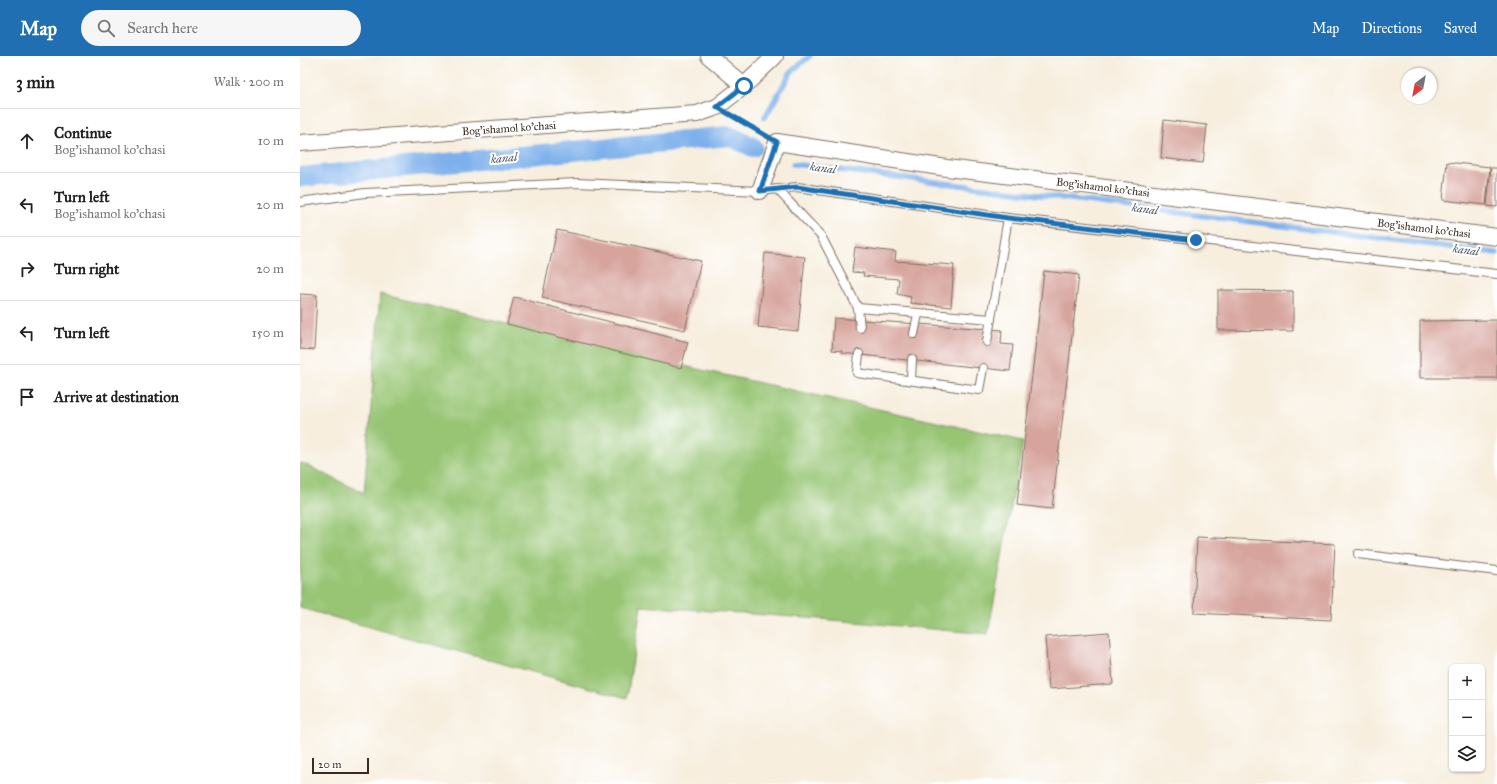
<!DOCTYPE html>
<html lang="en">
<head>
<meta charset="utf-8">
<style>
  :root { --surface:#fff; --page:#f6f6f6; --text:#202124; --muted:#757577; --line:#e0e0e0; --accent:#1f6fb2 }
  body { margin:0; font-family:"IM FELL Great Primer",serif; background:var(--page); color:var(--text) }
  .controls { position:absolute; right:12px; bottom:12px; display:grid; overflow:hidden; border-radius:6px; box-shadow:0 1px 3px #0004 }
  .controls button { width:36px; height:36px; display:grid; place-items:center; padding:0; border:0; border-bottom:1px solid var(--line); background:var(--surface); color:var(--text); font:20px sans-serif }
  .compass { position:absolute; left:1101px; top:12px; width:36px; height:36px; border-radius:50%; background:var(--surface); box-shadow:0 1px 3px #0004; rotate:212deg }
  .scale { position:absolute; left:12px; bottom:10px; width:57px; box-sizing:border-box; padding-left:4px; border:2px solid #3b2a1e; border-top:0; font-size:11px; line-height:14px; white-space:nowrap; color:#3b2a1e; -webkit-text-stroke:3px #fff; paint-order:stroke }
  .stop { position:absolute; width:12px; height:12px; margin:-9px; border:3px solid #1f6fb2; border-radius:50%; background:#fff }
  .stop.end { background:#1f6fb2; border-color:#fff; box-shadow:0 1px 4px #0008 }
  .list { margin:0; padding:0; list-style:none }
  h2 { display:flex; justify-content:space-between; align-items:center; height:52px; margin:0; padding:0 16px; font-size:17px }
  h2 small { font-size:13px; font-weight:400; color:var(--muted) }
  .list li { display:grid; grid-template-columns:26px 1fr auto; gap:12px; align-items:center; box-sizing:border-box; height:64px; padding:0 16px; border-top:1px solid var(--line) }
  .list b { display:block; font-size:15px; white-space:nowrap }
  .list p { margin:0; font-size:13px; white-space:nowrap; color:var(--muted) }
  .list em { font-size:13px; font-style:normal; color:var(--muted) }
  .icon { flex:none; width:22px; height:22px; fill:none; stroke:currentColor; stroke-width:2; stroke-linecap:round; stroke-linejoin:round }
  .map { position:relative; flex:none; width:1197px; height:728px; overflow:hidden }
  header { display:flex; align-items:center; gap:24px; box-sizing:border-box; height:56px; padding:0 20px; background:var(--accent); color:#fff }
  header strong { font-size:19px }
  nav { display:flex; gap:22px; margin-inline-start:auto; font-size:14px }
  .search { width:280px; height:36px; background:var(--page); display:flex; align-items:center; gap:10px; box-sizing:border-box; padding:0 14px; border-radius:22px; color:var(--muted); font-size:15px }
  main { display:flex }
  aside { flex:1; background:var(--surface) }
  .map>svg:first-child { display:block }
  .green { fill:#97c573; stroke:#697848 }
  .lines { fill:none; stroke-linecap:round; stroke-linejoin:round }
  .stream { stroke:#7eb1eb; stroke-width:5.5 }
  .canal { stroke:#7eb1eb; stroke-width:20 }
  .building { fill:#d7a49d }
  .service-casing { stroke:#7d6f61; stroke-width:10 }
  .minor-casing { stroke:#7d6f61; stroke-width:18 }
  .path { stroke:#7d6f61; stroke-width:2.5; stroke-dasharray:1 3; stroke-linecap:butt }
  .service { stroke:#fff; stroke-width:8 }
  .minor { stroke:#fff; stroke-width:16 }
  .route { stroke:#1f6fb2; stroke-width:5 }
  .labels { text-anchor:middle; stroke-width:4; stroke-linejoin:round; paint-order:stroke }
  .street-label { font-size:11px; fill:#3b2a1e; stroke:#fff }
  .water-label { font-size:12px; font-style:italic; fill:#525966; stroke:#fff }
</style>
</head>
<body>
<header>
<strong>Map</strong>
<div class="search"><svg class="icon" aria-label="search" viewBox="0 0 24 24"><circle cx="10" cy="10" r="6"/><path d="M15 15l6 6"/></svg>Search here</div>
<nav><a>Map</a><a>Directions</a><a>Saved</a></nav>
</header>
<main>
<aside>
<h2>3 min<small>Walk · 200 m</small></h2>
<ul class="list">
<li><svg class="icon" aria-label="ahead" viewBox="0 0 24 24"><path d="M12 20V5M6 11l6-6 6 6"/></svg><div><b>Continue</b><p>Bog'ishamol ko'chasi</p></div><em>10 m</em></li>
<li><svg class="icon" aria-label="left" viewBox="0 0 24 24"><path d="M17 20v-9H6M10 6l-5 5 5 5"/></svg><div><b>Turn left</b><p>Bog'ishamol ko'chasi</p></div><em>20 m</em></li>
<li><svg class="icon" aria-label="right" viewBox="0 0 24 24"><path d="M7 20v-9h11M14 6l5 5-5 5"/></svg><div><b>Turn right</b></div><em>20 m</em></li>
<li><svg class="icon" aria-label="left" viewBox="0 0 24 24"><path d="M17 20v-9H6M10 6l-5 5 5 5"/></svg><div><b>Turn left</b></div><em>150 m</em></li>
<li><svg class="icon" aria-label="arrive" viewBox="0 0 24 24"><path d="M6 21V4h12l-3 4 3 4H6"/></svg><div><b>Arrive at destination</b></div></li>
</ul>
</aside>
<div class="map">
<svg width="1197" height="728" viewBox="0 0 1197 728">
  <rect width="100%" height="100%" fill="#fff"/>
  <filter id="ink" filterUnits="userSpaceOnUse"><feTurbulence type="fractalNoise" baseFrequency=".025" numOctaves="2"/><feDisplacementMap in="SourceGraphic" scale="8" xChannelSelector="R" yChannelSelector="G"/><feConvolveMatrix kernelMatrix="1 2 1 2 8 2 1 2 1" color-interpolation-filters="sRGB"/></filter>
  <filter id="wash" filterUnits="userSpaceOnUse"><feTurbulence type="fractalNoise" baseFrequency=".012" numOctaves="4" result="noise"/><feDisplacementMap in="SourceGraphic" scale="16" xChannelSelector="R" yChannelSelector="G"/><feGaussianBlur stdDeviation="0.9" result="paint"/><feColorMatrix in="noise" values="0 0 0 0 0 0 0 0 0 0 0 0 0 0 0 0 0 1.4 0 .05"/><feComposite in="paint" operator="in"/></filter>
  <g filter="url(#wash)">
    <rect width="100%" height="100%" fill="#f7eede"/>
    <polygon class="green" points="80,238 379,309 723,385 688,578 521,563 341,550 327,642 0,552 0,406 64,437"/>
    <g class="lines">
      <g class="stream">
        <polyline points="465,61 491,16 510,0"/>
        <polyline points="493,108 1197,197"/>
      </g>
      <polyline class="canal" points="0,121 429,80 453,91"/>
    </g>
    <g id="blocks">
      <g class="building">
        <polygon points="864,64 907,69 903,107 861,102"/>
        <polygon points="1147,106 1190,111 1186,149 1143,144"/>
        <polygon points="1191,112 1197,112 1197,151 1187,150"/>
        <polygon points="257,174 401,205 385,274 242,242"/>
        <polygon points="555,191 596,196 595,205 654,209 651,251 610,247 611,241 597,238 599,223 563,220 564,217 552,216"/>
        <polygon points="465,197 505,201 498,275 458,271"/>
        <polygon points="744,215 779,219 752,453 717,449"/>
        <polygon points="918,234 993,235 993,275 918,274"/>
        <polygon points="0,238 17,239 14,294 0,293"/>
        <polygon points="214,241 388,286 381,312 207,268"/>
        <polygon points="534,262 702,274 701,288 713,289 710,315 542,297 542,295 532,294"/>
        <polygon points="1197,264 1197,322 1120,322 1120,265"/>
        <polygon points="897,481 1035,488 1031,564 894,557"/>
        <polygon points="809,576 813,628 749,633 745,581"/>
      </g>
    </g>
  </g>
  <g filter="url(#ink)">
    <use href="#blocks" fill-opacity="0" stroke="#7d6f61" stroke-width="1"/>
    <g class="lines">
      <defs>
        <g id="service">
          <polyline points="477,133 521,180 558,252 560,272"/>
          <polyline points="0,146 65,137 277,127 460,135 497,131 708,162 1197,218"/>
          <polyline points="558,252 691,263"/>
          <polyline points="614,278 618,258"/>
          <polyline points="687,286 708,162"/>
          <polyline points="559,298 557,317 679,334 683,312"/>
          <polyline points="611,324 612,303"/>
          <polyline points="1058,498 1197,515"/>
        </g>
        <g id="minor">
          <polyline points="444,30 475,0"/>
          <polyline points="0,87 397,58 417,51 444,30 409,0"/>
          <polyline points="460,135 477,86 647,112 1197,181"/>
        </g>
      </defs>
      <use href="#service" class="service-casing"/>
      <use href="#minor" class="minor-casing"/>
      <polyline class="path" points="433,61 462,77"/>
      <use href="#service" class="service"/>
      <use href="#minor" class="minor"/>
    </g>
  </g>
  <g class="lines" filter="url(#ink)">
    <polyline class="route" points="444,30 417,51 477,86 460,135 497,131 708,162 896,184"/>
  </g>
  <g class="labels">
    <g class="street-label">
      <text transform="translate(209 72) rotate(-4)" y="4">Bog'ishamol ko'chasi</text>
      <text transform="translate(803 131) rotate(7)" y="4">Bog'ishamol ko'chasi</text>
      <text transform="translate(1124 172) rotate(7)" y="4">Bog'ishamol ko'chasi</text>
    </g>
    <g class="water-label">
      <text transform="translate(204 102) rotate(-5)" y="4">kanal</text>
      <text transform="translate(523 112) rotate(7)" y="4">kanal</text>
      <text transform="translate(845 153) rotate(7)" y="4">kanal</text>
      <text transform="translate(1166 194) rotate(7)" y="4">kanal</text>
    </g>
  </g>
</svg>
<div class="controls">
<button>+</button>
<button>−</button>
<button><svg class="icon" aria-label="layers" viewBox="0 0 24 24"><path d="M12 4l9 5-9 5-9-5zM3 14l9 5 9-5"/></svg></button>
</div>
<svg class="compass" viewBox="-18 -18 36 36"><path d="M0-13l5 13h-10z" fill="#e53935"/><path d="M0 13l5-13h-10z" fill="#757577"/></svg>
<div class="scale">20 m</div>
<div class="stop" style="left:444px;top:30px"></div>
<div class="stop end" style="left:896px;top:184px"></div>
</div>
</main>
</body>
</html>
